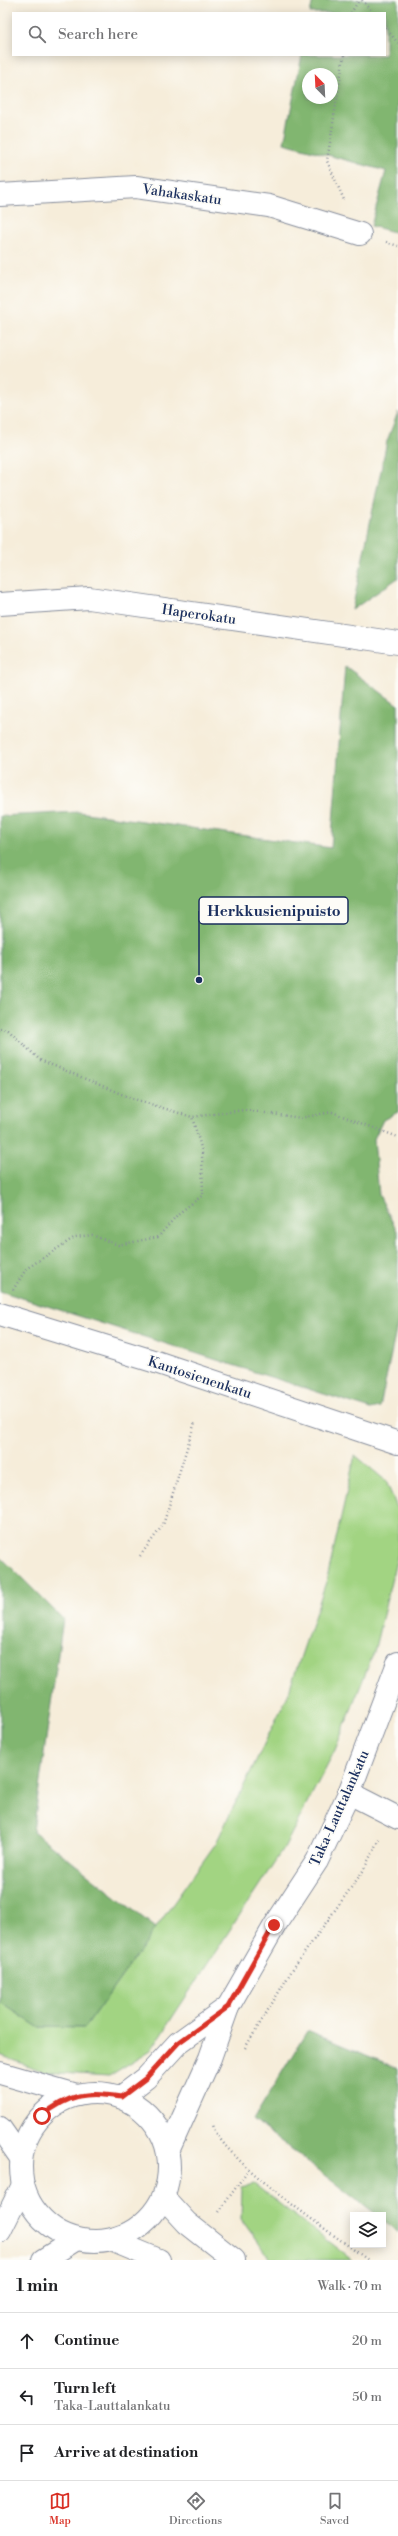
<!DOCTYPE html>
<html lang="en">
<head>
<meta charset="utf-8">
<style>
  :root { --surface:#fff; --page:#f2f2f2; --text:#202124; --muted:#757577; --line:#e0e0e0; --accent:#d93025 }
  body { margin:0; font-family:"Libre Bodoni",serif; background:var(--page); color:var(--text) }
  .controls { position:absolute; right:12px; bottom:12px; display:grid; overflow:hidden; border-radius:0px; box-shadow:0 2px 10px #0003 }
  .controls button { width:36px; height:36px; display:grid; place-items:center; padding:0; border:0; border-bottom:1px solid var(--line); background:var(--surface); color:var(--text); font:20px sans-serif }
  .compass { position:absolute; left:302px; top:68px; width:36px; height:36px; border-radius:50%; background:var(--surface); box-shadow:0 2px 10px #0003; rotate:336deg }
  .stop { position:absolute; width:12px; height:12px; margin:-9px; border:3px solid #d93025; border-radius:50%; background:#fff }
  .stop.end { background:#d93025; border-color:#fff; box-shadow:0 1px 4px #0008 }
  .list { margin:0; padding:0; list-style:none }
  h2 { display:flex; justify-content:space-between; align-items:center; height:52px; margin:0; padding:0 16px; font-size:17px }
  h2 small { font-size:13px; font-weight:400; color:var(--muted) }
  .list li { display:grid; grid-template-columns:26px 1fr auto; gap:12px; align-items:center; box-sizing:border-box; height:56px; padding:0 16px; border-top:1px solid var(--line) }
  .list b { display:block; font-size:15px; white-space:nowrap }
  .list p { margin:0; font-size:13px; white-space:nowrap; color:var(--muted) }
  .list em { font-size:13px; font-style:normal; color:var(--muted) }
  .icon { flex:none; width:22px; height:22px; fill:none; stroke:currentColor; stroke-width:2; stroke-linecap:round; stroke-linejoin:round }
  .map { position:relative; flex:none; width:398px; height:2260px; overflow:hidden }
  .search { position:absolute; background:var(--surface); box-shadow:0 2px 10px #0003; left:12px; right:12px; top:12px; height:44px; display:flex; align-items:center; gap:10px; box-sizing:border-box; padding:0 14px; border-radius:0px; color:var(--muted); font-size:15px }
  .sheet { height:220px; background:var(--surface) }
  nav { display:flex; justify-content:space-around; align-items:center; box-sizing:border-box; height:56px; border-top:1px solid var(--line); background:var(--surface); font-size:11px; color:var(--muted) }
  nav a { display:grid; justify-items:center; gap:2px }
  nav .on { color:var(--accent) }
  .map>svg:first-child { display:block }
  .green { fill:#a2d482; stroke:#5e8270 }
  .forest { fill:#81b670; stroke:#4e7267; fill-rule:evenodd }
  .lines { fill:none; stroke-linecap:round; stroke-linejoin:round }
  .minor-casing { stroke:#888e9c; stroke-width:24 }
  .major-casing { stroke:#888e9c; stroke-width:24 }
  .path { stroke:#888e9c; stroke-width:2.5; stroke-dasharray:1 3; stroke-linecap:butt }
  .minor { stroke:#fff; stroke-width:22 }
  .major { stroke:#fff; stroke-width:22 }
  .route { stroke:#d93025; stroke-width:5 }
  .labels { text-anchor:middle; stroke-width:3.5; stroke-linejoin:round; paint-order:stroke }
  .street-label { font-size:14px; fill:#1b2f5e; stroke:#fdfcf7 }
  .leader { fill:none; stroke:#1b2f5e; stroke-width:1.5 }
  .callout-dot { fill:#1b2f5e; stroke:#fdfcf7; stroke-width:1.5 }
  .callout { fill:#fdfcf7; stroke:#1b2f5e; stroke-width:1.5 }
  .callout-label { font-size:15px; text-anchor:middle; font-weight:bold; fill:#1b2f5e }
</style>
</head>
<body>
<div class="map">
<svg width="398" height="2260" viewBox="0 0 398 2260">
  <rect width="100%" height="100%" fill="#fdfcf7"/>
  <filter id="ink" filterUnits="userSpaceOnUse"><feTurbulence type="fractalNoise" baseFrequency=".025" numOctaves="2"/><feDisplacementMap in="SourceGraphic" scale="8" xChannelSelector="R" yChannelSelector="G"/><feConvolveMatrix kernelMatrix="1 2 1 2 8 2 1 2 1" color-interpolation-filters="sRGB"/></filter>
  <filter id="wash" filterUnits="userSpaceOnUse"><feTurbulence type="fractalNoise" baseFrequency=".012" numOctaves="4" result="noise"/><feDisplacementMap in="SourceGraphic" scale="16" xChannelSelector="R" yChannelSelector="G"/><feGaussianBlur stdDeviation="0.9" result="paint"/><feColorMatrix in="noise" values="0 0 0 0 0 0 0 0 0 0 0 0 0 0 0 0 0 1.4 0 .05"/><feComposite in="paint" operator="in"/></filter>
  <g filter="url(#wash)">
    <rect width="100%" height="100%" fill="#f6edda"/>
    <g class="green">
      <polygon points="355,1455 386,1481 398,1510 398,1553 374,1652 335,1750 285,1846 151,2050 109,2076 45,2072 0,2055 0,2002 38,2027 85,2028 216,1843 287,1697 327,1579"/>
      <polygon points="254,2184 352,2260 271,2260 241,2219 242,2187"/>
    </g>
    <g class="forest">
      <path d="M 313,0 L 398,0 L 398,233 L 371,226 L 386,171 L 284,143 L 302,55 L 385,55 L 385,13 L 310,13 ZM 308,74 L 332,74 L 332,98 L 308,98 Z"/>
      <polygon points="398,412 398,578 352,610 387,441"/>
      <polygon points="345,666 398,705 398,1112 383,1120 374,1139 379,1195 398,1233 398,1321 380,1407 371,1409 0,1291 0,816 79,812 331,848"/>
      <polygon points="0,1556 63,1619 33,1831 156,1928 85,2028 38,2027 0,2002"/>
      <polygon points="307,2031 398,2068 398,2232 383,2221 383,2215 376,2215 253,2120"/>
    </g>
  </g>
  <g filter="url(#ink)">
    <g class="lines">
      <defs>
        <g id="minor">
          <polyline points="0,195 136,187 269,206 360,234"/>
          <polyline points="0,604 89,598 398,643"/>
          <polyline points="0,1314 153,1361 398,1443"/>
          <polyline points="349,1793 398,1818"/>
        </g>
        <g id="major">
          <polyline points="0,2073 77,2095"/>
          <circle cx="95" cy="2167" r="74"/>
          <polyline points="121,2097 146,2078 178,2043 228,2007"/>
          <polyline points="0,2128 21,2158"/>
          <polyline points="168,2151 210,2058 228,2007 275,1925 317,1861 349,1793 398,1663"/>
          <polyline points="164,2198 187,2223 234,2260"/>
          <polyline points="0,2231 23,2185"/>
          <polyline points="111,2240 159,2260"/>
          <polyline points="43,2260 75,2240"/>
        </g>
      </defs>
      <use href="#minor" class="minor-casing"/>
      <use href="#major" class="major-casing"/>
      <g class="path">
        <polyline points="362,0 373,13"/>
        <polyline points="351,13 359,0"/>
        <polyline points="385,27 398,43"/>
        <polyline points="344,55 327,161 344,200"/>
        <polyline points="386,242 398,246"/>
        <polyline points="0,1029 8,1030 40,1060 131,1098 192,1117 244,1110 301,1118 332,1112 398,1137"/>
        <polyline points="13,1290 26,1269 75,1237 92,1235 118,1245 158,1237 179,1213 203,1195 202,1151 192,1117"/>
        <polyline points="140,1556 163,1525 195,1422"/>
        <polyline points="245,2048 294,1967 363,1871 379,1839"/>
        <path d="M 213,2122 C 211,2152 340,2239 368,2260"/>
        <polyline points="219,2212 248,2170"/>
      </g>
      <use href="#minor" class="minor"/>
      <use href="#major" class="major"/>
    </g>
  </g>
  <g class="lines" filter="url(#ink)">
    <path class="route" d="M 42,2116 C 69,2094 87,2091 121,2097 L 146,2078 L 178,2043 L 228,2007 L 274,1925"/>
  </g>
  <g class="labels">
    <g class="street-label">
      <text transform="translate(182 194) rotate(8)" y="5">Vahakaskatu</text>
      <text transform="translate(199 614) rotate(8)" y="5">Haperokatu</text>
      <text transform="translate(200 1377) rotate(18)" y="5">Kantosienenkatu</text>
      <text transform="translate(339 1808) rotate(-66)" y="5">Taka-Lauttalankatu</text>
    </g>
  </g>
  <path class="leader" d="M199 980L199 911"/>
  <circle class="callout-dot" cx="199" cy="980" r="4"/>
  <rect class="callout" x="199" y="897" width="149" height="27" rx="4"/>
  <g class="callout-label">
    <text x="274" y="916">Herkkusienipuisto</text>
  </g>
</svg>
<div class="controls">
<button><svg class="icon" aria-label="layers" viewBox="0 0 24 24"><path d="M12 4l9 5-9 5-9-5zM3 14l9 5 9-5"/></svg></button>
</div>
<svg class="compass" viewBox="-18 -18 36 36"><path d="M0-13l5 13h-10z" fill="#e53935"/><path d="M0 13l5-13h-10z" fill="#757577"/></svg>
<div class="stop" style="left:42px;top:2116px"></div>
<div class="stop end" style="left:274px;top:1925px"></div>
<div class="search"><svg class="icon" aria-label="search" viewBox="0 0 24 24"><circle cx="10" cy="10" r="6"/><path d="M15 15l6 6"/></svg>Search here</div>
</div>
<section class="sheet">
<h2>1 min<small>Walk · 70 m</small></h2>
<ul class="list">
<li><svg class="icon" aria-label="ahead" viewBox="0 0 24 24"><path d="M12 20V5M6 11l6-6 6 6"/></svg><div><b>Continue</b></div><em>20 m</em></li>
<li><svg class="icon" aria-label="left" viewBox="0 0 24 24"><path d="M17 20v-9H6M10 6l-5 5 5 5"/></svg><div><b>Turn left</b><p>Taka-Lauttalankatu</p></div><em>50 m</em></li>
<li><svg class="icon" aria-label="arrive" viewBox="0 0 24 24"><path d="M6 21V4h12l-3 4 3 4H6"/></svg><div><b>Arrive at destination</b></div></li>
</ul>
</section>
<nav>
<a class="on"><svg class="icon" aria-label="map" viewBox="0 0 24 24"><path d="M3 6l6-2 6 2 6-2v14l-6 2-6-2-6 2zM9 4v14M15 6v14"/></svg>Map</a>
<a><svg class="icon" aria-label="directions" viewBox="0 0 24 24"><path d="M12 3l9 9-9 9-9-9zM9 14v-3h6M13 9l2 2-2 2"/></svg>Directions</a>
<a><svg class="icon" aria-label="saved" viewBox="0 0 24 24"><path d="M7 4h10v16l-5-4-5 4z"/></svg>Saved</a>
</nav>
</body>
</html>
